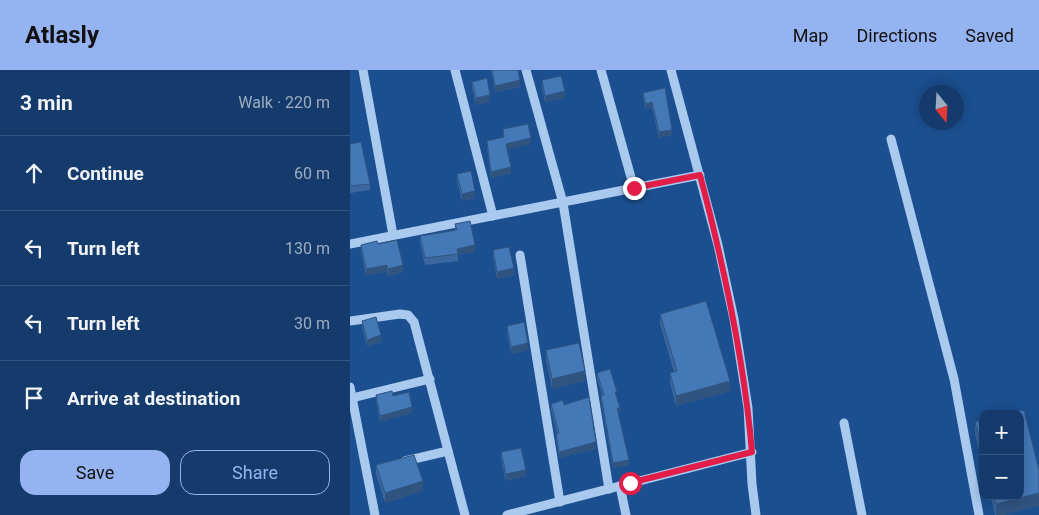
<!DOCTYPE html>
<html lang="en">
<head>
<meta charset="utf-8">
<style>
  :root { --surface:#143b6b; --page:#214673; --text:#f1f3f6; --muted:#9dadc1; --line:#33557e; --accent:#95b2f1 }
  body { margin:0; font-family:Roboto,sans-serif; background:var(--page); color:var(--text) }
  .controls { position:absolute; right:15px; bottom:15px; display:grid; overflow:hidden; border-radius:10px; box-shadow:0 2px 12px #0003 }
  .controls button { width:45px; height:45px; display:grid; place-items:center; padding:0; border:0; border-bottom:1px solid var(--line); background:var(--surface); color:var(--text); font:25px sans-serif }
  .compass { position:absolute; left:569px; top:15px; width:45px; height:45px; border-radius:50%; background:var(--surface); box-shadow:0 2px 12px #0003; rotate:162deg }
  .stop { position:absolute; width:15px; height:15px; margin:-11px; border:4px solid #e11d48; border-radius:50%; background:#fff }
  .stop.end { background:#e11d48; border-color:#fff; box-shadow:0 1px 5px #0008 }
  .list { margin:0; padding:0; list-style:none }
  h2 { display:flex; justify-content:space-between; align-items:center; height:65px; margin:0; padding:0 20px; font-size:21px }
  h2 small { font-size:16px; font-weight:400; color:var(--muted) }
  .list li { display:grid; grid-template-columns:32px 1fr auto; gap:15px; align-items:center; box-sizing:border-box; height:75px; padding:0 20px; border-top:1px solid var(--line) }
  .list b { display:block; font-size:19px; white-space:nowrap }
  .list em { font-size:16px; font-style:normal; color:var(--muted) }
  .actions { display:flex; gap:10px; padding:15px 20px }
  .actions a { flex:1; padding:11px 0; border:1px solid var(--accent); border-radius:15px; text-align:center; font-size:18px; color:var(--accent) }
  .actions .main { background:var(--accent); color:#111 }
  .icon { flex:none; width:28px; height:28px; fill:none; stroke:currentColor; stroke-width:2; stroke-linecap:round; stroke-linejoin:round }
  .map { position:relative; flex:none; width:689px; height:445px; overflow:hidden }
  header { display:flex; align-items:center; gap:30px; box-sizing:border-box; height:70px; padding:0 25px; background:var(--accent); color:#111 }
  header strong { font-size:24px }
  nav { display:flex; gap:28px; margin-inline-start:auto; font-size:18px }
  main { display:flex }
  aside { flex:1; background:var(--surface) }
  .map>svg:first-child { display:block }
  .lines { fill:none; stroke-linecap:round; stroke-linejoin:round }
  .minor { stroke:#a9c9ee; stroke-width:9 }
  .wall { fill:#3a679d }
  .shaded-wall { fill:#305480 }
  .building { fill:#4478b7; stroke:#305480 }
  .route { stroke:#e11d48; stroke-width:6 }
</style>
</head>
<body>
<header>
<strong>Atlasly</strong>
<nav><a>Map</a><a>Directions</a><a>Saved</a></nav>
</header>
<main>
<aside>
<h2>3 min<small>Walk · 220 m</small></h2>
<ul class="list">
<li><svg class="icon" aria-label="ahead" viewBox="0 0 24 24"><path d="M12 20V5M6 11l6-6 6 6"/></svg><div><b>Continue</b></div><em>60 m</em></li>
<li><svg class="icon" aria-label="left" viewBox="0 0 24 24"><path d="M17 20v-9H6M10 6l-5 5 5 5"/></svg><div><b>Turn left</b></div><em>130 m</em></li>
<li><svg class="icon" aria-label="left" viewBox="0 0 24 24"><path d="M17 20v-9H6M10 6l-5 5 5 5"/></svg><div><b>Turn left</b></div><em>30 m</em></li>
<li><svg class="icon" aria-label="arrive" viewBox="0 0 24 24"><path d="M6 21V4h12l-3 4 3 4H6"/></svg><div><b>Arrive at destination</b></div></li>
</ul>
<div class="actions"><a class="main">Save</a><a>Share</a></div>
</aside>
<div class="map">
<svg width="689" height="445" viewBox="0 0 689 445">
  <rect width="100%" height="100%" fill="#1b4f8f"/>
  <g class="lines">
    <g class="minor">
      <polyline points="13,0 43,165"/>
      <polyline points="105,0 143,146"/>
      <polyline points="176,0 213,133 259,419"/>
      <polyline points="251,0 284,118"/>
      <polyline points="321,0 368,175 384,249 398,338 402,414 406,445"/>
      <polyline points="541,69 604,309 629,445"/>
      <polyline points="0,174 350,105"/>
      <polyline points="170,185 210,432"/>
      <polyline points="0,251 50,244 58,245 64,252 115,445"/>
      <polyline points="0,317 25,445"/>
      <polyline points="2,328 80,309"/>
      <polyline points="494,353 512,445"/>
      <polyline points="55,391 98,381"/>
      <polyline points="270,416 276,445"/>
      <polyline points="157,445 402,382"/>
    </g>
  </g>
  <g class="wall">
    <polygon points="141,0 168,0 170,17 145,22"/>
    <polygon points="192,10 215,28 195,32 192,17"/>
    <polygon points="122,12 140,32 126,35 122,18"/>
    <polygon points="315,18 322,65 309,68 302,38 296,39 293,28 293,23"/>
    <polygon points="153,59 181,74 157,79 161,103 141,108 137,77 137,71 153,68"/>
    <polygon points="0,74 20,114 20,120 0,123"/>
    <polygon points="107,104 125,128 112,131 107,111"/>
    <polygon points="105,154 125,182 108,185 108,191 75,195 70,173 70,166 105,160"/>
    <polygon points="28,174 53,202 38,206 37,201 16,206 11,181 11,175"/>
    <polygon points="143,180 164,205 147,209 143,187"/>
    <polygon points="310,244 380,321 326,336 320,313 320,303 324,302 310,254"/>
    <polygon points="12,251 31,272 17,276 12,257"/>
    <polygon points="157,256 178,280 161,284 157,263"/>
    <polygon points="196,280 235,311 202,319 196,290"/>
    <polygon points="247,303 267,326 270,342 268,343 279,395 263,398 251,330 251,325 252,325 247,308"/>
    <polygon points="26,325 43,326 62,343 30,352 26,330"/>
    <polygon points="201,334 214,335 246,379 209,388 206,370 206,364 207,364 201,340"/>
    <polygon points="633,350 633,395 625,364 625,352"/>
    <polygon points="151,382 176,406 156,411 151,389"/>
    <polygon points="26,395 73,421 35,433 26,404"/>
    <polygon points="689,400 689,436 652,445 645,445 641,426 670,426"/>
  </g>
  <g class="shaded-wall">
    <polygon points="170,10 170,17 145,22 145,16"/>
    <polygon points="215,21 215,28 195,32 195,26"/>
    <polygon points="140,25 140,32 126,35 126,28"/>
    <polygon points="302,32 302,38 296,39 296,34"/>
    <polygon points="322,60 322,65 309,68 309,62"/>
    <polygon points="181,68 181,74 156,80 156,74"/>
    <polygon points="161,97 161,103 141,108 141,102"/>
    <polygon points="125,121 125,128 112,131 112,124"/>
    <polygon points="125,175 125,182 108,185 107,179"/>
    <polygon points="37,195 37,201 16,206 16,199"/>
    <polygon points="53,195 53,202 38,206 38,199"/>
    <polygon points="164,198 164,205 147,209 147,202"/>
    <polygon points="31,265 31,272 17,276 17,270"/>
    <polygon points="178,273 178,280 161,284 161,277"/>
    <polygon points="235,301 235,311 202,319 202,309"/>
    <polygon points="380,311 380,321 326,336 326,326"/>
    <polygon points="62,337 62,343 30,352 30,346"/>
    <polygon points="267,338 270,338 270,342 267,343"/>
    <polygon points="246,372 246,379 209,388 209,382"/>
    <polygon points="279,390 279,395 263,398 263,393"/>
    <polygon points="176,400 176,406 156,411 156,404"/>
    <polygon points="73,411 73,421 35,433 35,423"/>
    <polygon points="689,423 689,436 652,445 646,445 646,434"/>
  </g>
  <g class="building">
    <polygon points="142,0 168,0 170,10 145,16"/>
    <polygon points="211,6 215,21 195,26 192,10"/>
    <polygon points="137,8 140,25 126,28 122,12"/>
    <polygon points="315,18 322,60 309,62 302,32 296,34 293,23"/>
    <polygon points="178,54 181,68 156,74 161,97 141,102 137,71 154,67 153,59"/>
    <polygon points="11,72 20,114 0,116 0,74"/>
    <polygon points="121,101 125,121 112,124 107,104"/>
    <polygon points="120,151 125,175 107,179 108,184 75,188 70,166 107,160 105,154"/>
    <polygon points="47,170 53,195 38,199 37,195 16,199 11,175 27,171 28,174"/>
    <polygon points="159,177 164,198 147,202 143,180"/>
    <polygon points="356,231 380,311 326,326 320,303 327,301 310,244"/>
    <polygon points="26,247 31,265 17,270 12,251"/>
    <polygon points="174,252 178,273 161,277 157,256"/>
    <polygon points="229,273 235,301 202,309 196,280"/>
    <polygon points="260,299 267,322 265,322 270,338 267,338 279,390 263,393 251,325 254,325 247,303"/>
    <polygon points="42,321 43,326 59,322 62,337 30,346 26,325"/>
    <polygon points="239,327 246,372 209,382 206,364 209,363 201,334 213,330 214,335"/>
    <polygon points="674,340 689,400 689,423 646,434 644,426 670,426 670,344 657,344"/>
    <polygon points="633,350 633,382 625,352"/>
    <polygon points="171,378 176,400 156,404 151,382"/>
    <polygon points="64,385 73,411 35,423 26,395"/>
  </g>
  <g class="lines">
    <path class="route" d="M 280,413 L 402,382 C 394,288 374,196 350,105 L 284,118"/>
  </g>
</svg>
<div class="controls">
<button>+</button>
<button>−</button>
</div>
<svg class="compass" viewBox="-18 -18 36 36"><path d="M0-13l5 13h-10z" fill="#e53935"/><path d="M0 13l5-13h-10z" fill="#9dadc1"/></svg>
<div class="stop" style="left:280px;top:413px"></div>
<div class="stop end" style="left:284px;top:118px"></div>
</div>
</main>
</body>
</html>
